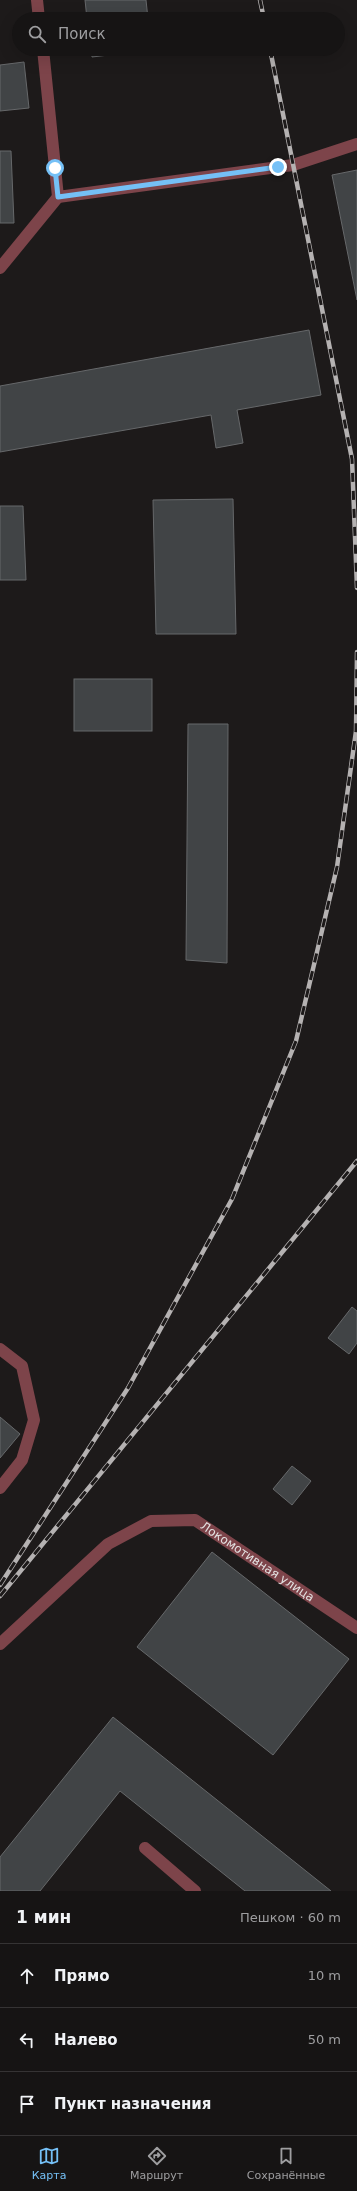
<!DOCTYPE html>
<html lang="ru">
<head>
<meta charset="utf-8">
<style>
  :root { --surface:#161414; --page:#1f1d1d; --text:#f1f3f6; --muted:#9e9ea0; --line:#353334; --accent:#75c0f6 }
  body { margin:0; font-family:"DejaVu Sans",sans-serif; background:var(--page); color:var(--text) }
  .stop { position:absolute; width:12px; height:12px; margin:-9px; border:3px solid #75c0f6; border-radius:50%; background:#fff }
  .stop.end { background:#75c0f6; border-color:#fff; box-shadow:0 1px 4px #0008 }
  .list { margin:0; padding:0; list-style:none }
  h2 { display:flex; justify-content:space-between; align-items:center; height:52px; margin:0; padding:0 16px; font-size:17px }
  h2 small { font-size:13px; font-weight:400; color:var(--muted) }
  .list li { display:grid; grid-template-columns:26px 1fr auto; gap:12px; align-items:center; box-sizing:border-box; height:64px; padding:0 16px; border-top:1px solid var(--line) }
  .list b { display:block; font-size:15px; white-space:nowrap }
  .list em { font-size:13px; font-style:normal; color:var(--muted) }
  .icon { flex:none; width:22px; height:22px; fill:none; stroke:currentColor; stroke-width:2; stroke-linecap:round; stroke-linejoin:round }
  .map { position:relative; flex:none; width:357px; height:1891px; overflow:hidden }
  .search { position:absolute; background:var(--surface); box-shadow:0 4px 16px #0002; left:12px; right:12px; top:12px; height:44px; display:flex; align-items:center; gap:10px; box-sizing:border-box; padding:0 14px; border-radius:22px; color:var(--muted); font-size:15px }
  .sheet { height:244px; background:var(--surface) }
  nav { display:flex; justify-content:space-around; align-items:center; box-sizing:border-box; height:56px; border-top:1px solid var(--line); background:var(--surface); font-size:11px; color:var(--muted) }
  nav a { display:grid; justify-items:center; gap:2px }
  nav .on { color:var(--accent) }
  .map>svg:first-child { display:block }
  .building { fill:#414446; stroke:#66686a }
  .lines { fill:none; stroke-linecap:round; stroke-linejoin:round }
  .lane { stroke:#7d444a; stroke-width:12 }
  .street { stroke:#7d444a; stroke-width:12 }
  .rail-casing { stroke:#b5b2b2; stroke-width:4.5 }
  .rail { stroke:#1d1a1a; stroke-width:3; stroke-dasharray:9; stroke-linecap:butt }
  .route { stroke:#75c0f6; stroke-width:5 }
  .labels { text-anchor:middle; stroke-width:3; stroke-linejoin:round; paint-order:stroke }
  .street-label { font-size:12px; fill:#e4e2e2; stroke:#1d1a1a }
</style>
</head>
<body>
<div class="map">
<svg width="357" height="1891" viewBox="0 0 357 1891">
  <rect width="100%" height="100%" fill="#1d1a1a"/>
  <g class="building">
    <polygon points="85,0 146,0 148,19 87,19"/>
    <polygon points="91,49 151,49 151,50 92,57"/>
    <polygon points="24,62 29,108 0,111 0,65"/>
    <polygon points="0,151 11,151 14,223 0,223"/>
    <polygon points="357,170 357,300 332,175"/>
    <polygon points="309,330 321,395 237,410 243,443 216,448 211,415 0,452 0,386"/>
    <polygon points="233,499 236,634 156,634 153,500"/>
    <polygon points="0,506 23,506 26,580 0,580"/>
    <rect x="74" y="679" width="78" height="52"/>
    <polygon points="188,724 228,724 227,963 186,960"/>
    <polygon points="352,1307 357,1311 357,1343 349,1354 328,1338"/>
    <polygon points="0,1417 20,1434 0,1458"/>
    <polygon points="292,1466 311,1481 292,1505 273,1489"/>
    <polygon points="212,1552 349,1659 273,1755 137,1647"/>
    <polygon points="113,1717 331,1891 245,1891 120,1791 40,1891 0,1891 0,1857"/>
  </g>
  <g class="lines">
    <g class="lane">
      <polyline points="37,0 39,19"/>
      <polyline points="43,49 58,197 293,165 357,144"/>
      <polyline points="0,268 58,197"/>
      <polyline points="145,1848 195,1891"/>
    </g>
    <g class="street">
      <polyline points="0,1349 22,1366 34,1420 22,1460 0,1488"/>
      <path id="s1" d="M 0,1644 L 108,1544 L 151,1521 L 195,1520 L 357,1628"/>
    </g>
    <defs>
      <g id="rail">
        <polyline points="260,0 264,19"/>
        <polyline points="270,49 352,459 357,588"/>
        <polyline points="0,1585 128,1388 232,1199 296,1041 337,867 356,731 357,652"/>
        <polyline points="0,1596 357,1161"/>
      </g>
    </defs>
    <use href="#rail" class="rail-casing"/>
    <use href="#rail" class="rail"/>
  </g>
  <g class="lines">
    <polyline class="route" points="55,168 58,197 278,167"/>
  </g>
  <g class="labels">
    <g class="street-label">
      <text dy="4" stroke="none"><textPath href="#s1" startOffset="315">Локомотивная улица</textPath></text>
    </g>
  </g>
</svg>
<div class="stop" style="left:55px;top:168px"></div>
<div class="stop end" style="left:278px;top:167px"></div>
<div class="search"><svg class="icon" aria-label="search" viewBox="0 0 24 24"><circle cx="10" cy="10" r="6"/><path d="M15 15l6 6"/></svg>Поиск</div>
</div>
<section class="sheet">
<h2>1 мин<small>Пешком · 60 m</small></h2>
<ul class="list">
<li><svg class="icon" aria-label="ahead" viewBox="0 0 24 24"><path d="M12 20V5M6 11l6-6 6 6"/></svg><div><b>Прямо</b></div><em>10 m</em></li>
<li><svg class="icon" aria-label="left" viewBox="0 0 24 24"><path d="M17 20v-9H6M10 6l-5 5 5 5"/></svg><div><b>Налево</b></div><em>50 m</em></li>
<li><svg class="icon" aria-label="arrive" viewBox="0 0 24 24"><path d="M6 21V4h12l-3 4 3 4H6"/></svg><div><b>Пункт назначения</b></div></li>
</ul>
</section>
<nav>
<a class="on"><svg class="icon" aria-label="map" viewBox="0 0 24 24"><path d="M3 6l6-2 6 2 6-2v14l-6 2-6-2-6 2zM9 4v14M15 6v14"/></svg>Карта</a>
<a><svg class="icon" aria-label="directions" viewBox="0 0 24 24"><path d="M12 3l9 9-9 9-9-9zM9 14v-3h6M13 9l2 2-2 2"/></svg>Маршрут</a>
<a><svg class="icon" aria-label="saved" viewBox="0 0 24 24"><path d="M7 4h10v16l-5-4-5 4z"/></svg>Сохранённые</a>
</nav>
</body>
</html>
